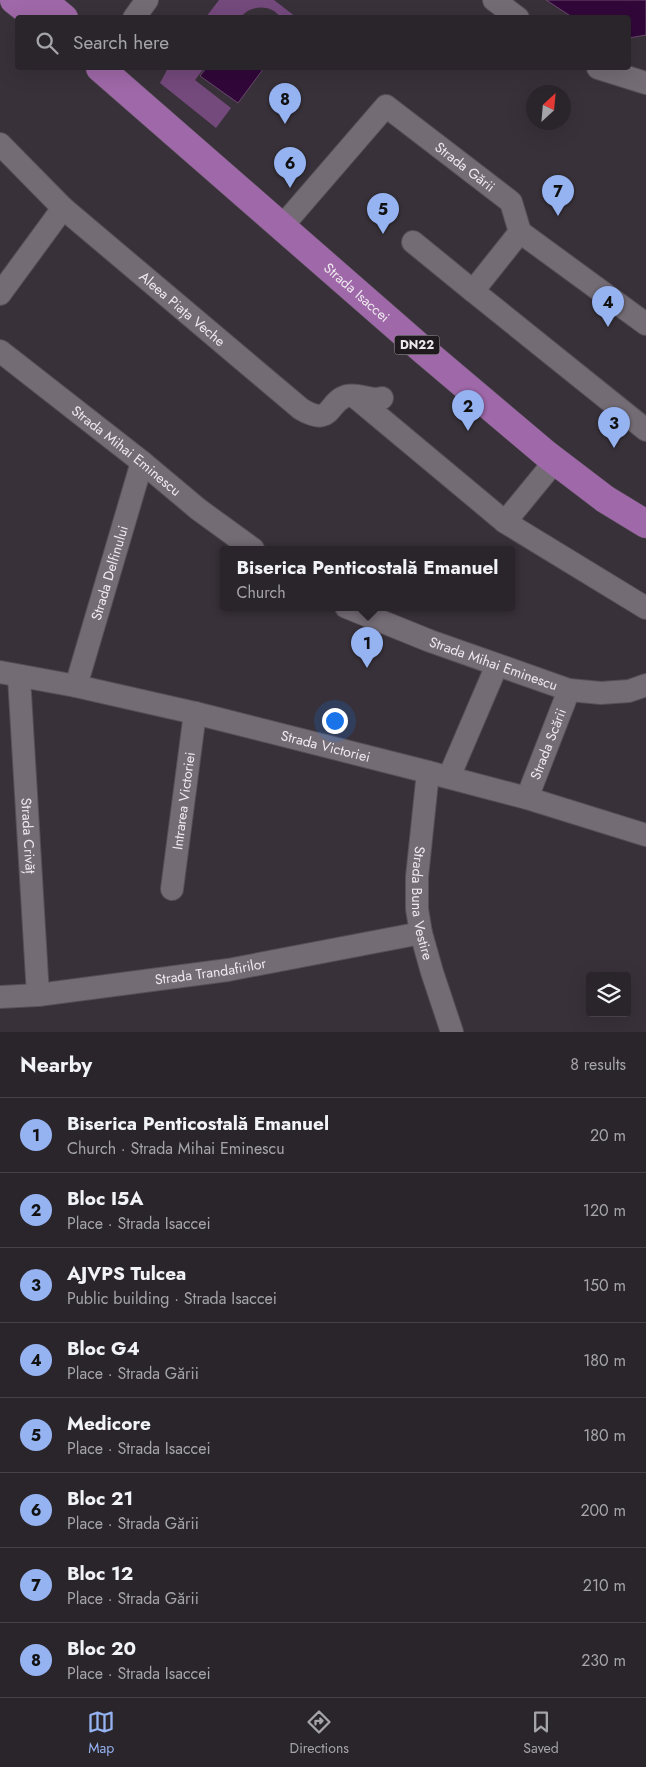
<!DOCTYPE html>
<html lang="en">
<head>
<meta charset="utf-8">
<style>
  :root { --surface:#2a252b; --page:#363137; --text:#f1f3f6; --muted:#a5a5a9; --line:#464247; --accent:#95b2f1 }
  body { margin:0; font-family:Jost,sans-serif; background:var(--page); color:var(--text) }
  .controls { position:absolute; right:15px; bottom:15px; display:grid; overflow:hidden; border-radius:5px; box-shadow:0 5px 20px #0002 }
  .controls button { width:45px; height:45px; display:grid; place-items:center; padding:0; border:0; border-bottom:1px solid var(--line); background:var(--surface); color:var(--text); font:25px sans-serif }
  .compass { position:absolute; left:526px; top:85px; width:45px; height:45px; border-radius:50%; background:var(--surface); box-shadow:0 5px 20px #0002; rotate:26deg }
  .you { position:absolute; left:334px; top:720px; width:18px; height:18px; margin:-12px; border:4px solid #fff; border-radius:50%; background:#1a73e8; box-shadow:0 0 0 8px #1a73e833 }
  .badge { display:grid; place-items:center; width:32px; height:32px; border-radius:50%; background:var(--accent); color:#111; font-size:16px; font-weight:700 }
  .pin { position:absolute; translate:-50% -41px; filter:drop-shadow(0 1px 2px #0008) }
  .pin::after { content:''; position:absolute; top:26px; width:18px; height:15px; background:inherit; clip-path:polygon(0 0,100% 0,50% 100%) }
  .popup { position:absolute; left:220px; top:546px; width:295px; height:65px; box-sizing:border-box; display:grid; place-content:center; border-radius:5px; background:var(--surface); filter:drop-shadow(0 1px 4px #0005); font-size:16px; white-space:nowrap; color:var(--muted) }
  .popup b { font-size:19px; color:var(--text) }
  .popup::after { content:''; position:absolute; left:50%; top:100%; margin-left:-10px; border:10px solid transparent; border-top-color:var(--surface) }
  .list { margin:0; padding:0; list-style:none }
  h2 { display:flex; justify-content:space-between; align-items:center; height:65px; margin:0; padding:0 20px; font-size:21px }
  h2 small { font-size:16px; font-weight:400; color:var(--muted) }
  .list li { display:grid; grid-template-columns:32px 1fr auto; gap:15px; align-items:center; box-sizing:border-box; height:75px; padding:0 20px; border-top:1px solid var(--line) }
  .list b { display:block; font-size:19px; white-space:nowrap }
  .list p { margin:0; font-size:16px; white-space:nowrap; color:var(--muted) }
  .list em { font-size:16px; font-style:normal; color:var(--muted) }
  .icon { flex:none; width:28px; height:28px; fill:none; stroke:currentColor; stroke-width:2; stroke-linecap:round; stroke-linejoin:round }
  .map { position:relative; flex:none; width:646px; height:1032px; overflow:hidden }
  .search { position:absolute; background:var(--surface); box-shadow:0 5px 20px #0002; left:15px; right:15px; top:15px; height:55px; display:flex; align-items:center; gap:12px; box-sizing:border-box; padding:0 18px; border-radius:5px; color:var(--muted); font-size:19px }
  .sheet { height:665px; background:var(--surface) }
  nav { display:flex; justify-content:space-around; align-items:center; box-sizing:border-box; height:70px; border-top:1px solid var(--line); background:var(--surface); font-size:14px; color:var(--muted) }
  nav a { display:grid; justify-items:center; gap:2px }
  nav .on { color:var(--accent) }
  .map>svg:first-child { display:block }
  .green { fill:#74497c }
  .water { fill:#310739; stroke:#6a4b6f }
  .lines { fill:none; stroke-linecap:round; stroke-linejoin:round }
  .minor-casing { stroke:#554f56; stroke-width:24 }
  .major-casing { stroke:#554f56; stroke-width:29 }
  .minor { stroke:#746c75; stroke-width:22 }
  .major { stroke:#9f68a8; stroke-width:28 }
  .labels { text-anchor:middle; stroke-width:5; stroke-linejoin:round; paint-order:stroke }
  .shield { fill:#1e1a1e; stroke:#b0abb0; stroke-width:1 }
  .shield-label { font-size:12px; font-weight:bold; fill:#eee9ee }
  .street-label { font-size:14px; fill:#eee9ee; stroke:#1e1a1e }
</style>
</head>
<body>
<div class="map">
<svg width="646" height="1032" viewBox="0 0 646 1032">
  <rect width="100%" height="100%" fill="#383139"/>
  <g class="green">
    <path d="M 219,0 L 274,0 L 296,17 L 280,17 C 271,4 250,5 241,17 L 206,17 Z"/>
    <polygon points="168,68 204,68 195,80 231,108 216,128 160,83"/>
  </g>
  <g class="water">
    <polygon points="546,0 646,0 646,35 629,38 628,18 572,17"/>
    <polygon points="206,68 264,68 238,103 200,76"/>
  </g>
  <g class="lines">
    <defs>
      <g id="minor">
        <polyline points="494,0 518,18"/>
        <polyline points="134,18 147,0"/>
        <polyline points="598,68 646,83"/>
        <path id="s1" d="M 0,144 L 63,208 L 301,409 C 333,428 327,401 347,396 C 360,393 370,402 382,398"/>
        <path id="s2" d="M 291,216 L 386,106 L 511,202 L 520,232 L 646,324"/>
        <polyline points="520,232 473,291 646,430"/>
        <polyline points="413,242 473,291"/>
        <polyline points="0,294 63,208"/>
        <path id="s3" d="M 0,351 L 142,462 L 198,509 L 253,549"/>
        <polyline points="354,396 505,522 646,608"/>
        <polyline points="505,522 555,461"/>
        <path id="s4" d="M 346,607 L 430,641 L 569,690 L 601,693 L 629,691 L 646,685"/>
        <path id="s5" d="M 0,672 L 76,686 L 195,713 L 428,772 L 527,798 L 646,835"/>
        <path id="s6" d="M 19,677 L 38,995"/>
        <path id="s7" d="M 76,686 L 142,462"/>
        <path id="s8" d="M 428,772 L 417,877 L 417,909 L 421,933 L 432,972 L 452,1032"/>
        <polyline points="449,777 497,665"/>
        <path id="s9" d="M 527,798 L 569,690"/>
        <path id="s10" d="M 172,889 L 195,713"/>
        <path id="s11" d="M 0,997 L 38,995 L 228,970 L 421,933"/>
      </g>
      <g id="major">
        <polyline points="14,0 37,18"/>
        <polyline points="42,0 64,18"/>
        <path id="s12" d="M 100,68 L 423,350 L 546,454 L 605,499 L 646,524"/>
      </g>
    </defs>
    <use href="#minor" class="minor-casing"/>
    <use href="#major" class="major-casing"/>
    <use href="#minor" class="minor"/>
    <use href="#major" class="major"/>
  </g>
  <g class="labels">
    <rect class="shield" x="394.5" y="335.5" width="45" height="19" rx="4"/>
    <g class="shield-label">
      <text x="417" y="349">DN22</text>
    </g>
    <g class="street-label">
      <text dy="5" stroke="none"><textPath href="#s2" startOffset="245">Strada Gării</textPath></text>
      <text dy="5" stroke="none"><textPath href="#s12" startOffset="341">Strada Isaccei</textPath></text>
      <text dy="5" stroke="none"><textPath href="#s1" startOffset="246">Aleea Piața Veche</textPath></text>
      <text dy="5" stroke="none"><textPath href="#s3" startOffset="161">Strada Mihai Eminescu</textPath></text>
      <text dy="5" stroke="none"><textPath href="#s7" startOffset="118">Strada Delfinului</textPath></text>
      <text dy="5" stroke="none"><textPath href="#s4" startOffset="158">Strada Mihai Eminescu</textPath></text>
      <text dy="5" stroke="none"><textPath href="#s9" startOffset="58">Strada Scării</textPath></text>
      <text dy="5" stroke="none"><textPath href="#s5" startOffset="334">Strada Victoriei</textPath></text>
      <text dy="5" stroke="none"><textPath href="#s10" startOffset="89">Intrarea Victoriei</textPath></text>
      <text dy="5" stroke="none"><textPath href="#s6" startOffset="159">Strada Crivăț</textPath></text>
      <text dy="5" stroke="none"><textPath href="#s8" startOffset="132">Strada Buna Vestire</textPath></text>
      <text dy="5" stroke="none"><textPath href="#s11" startOffset="212">Strada Trandafirilor</textPath></text>
    </g>
  </g>
</svg>
<div class="controls">
<button><svg class="icon" aria-label="layers" viewBox="0 0 24 24"><path d="M12 4l9 5-9 5-9-5zM3 14l9 5 9-5"/></svg></button>
</div>
<svg class="compass" viewBox="-18 -18 36 36"><path d="M0-13l5 13h-10z" fill="#e53935"/><path d="M0 13l5-13h-10z" fill="#a5a5a9"/></svg>
<div class="you"></div>
<div class="pin badge" style="left:367px;top:668px">1</div>
<div class="popup"><b>Biserica Penticostală Emanuel</b>Church</div>
<div class="pin badge" style="left:468px;top:431px">2</div>
<div class="pin badge" style="left:614px;top:448px">3</div>
<div class="pin badge" style="left:608px;top:327px">4</div>
<div class="pin badge" style="left:383px;top:234px">5</div>
<div class="pin badge" style="left:290px;top:188px">6</div>
<div class="pin badge" style="left:558px;top:216px">7</div>
<div class="pin badge" style="left:285px;top:124px">8</div>
<div class="search"><svg class="icon" aria-label="search" viewBox="0 0 24 24"><circle cx="10" cy="10" r="6"/><path d="M15 15l6 6"/></svg>Search here</div>
</div>
<section class="sheet">
<h2>Nearby<small>8 results</small></h2>
<ul class="list">
<li><span class="badge">1</span><div><b>Biserica Penticostală Emanuel</b><p>Church · Strada Mihai Eminescu</p></div><em>20 m</em></li>
<li><span class="badge">2</span><div><b>Bloc I5A</b><p>Place · Strada Isaccei</p></div><em>120 m</em></li>
<li><span class="badge">3</span><div><b>AJVPS Tulcea</b><p>Public building · Strada Isaccei</p></div><em>150 m</em></li>
<li><span class="badge">4</span><div><b>Bloc G4</b><p>Place · Strada Gării</p></div><em>180 m</em></li>
<li><span class="badge">5</span><div><b>Medicore</b><p>Place · Strada Isaccei</p></div><em>180 m</em></li>
<li><span class="badge">6</span><div><b>Bloc 21</b><p>Place · Strada Gării</p></div><em>200 m</em></li>
<li><span class="badge">7</span><div><b>Bloc 12</b><p>Place · Strada Gării</p></div><em>210 m</em></li>
<li><span class="badge">8</span><div><b>Bloc 20</b><p>Place · Strada Isaccei</p></div><em>230 m</em></li>
</ul>
</section>
<nav>
<a class="on"><svg class="icon" aria-label="map" viewBox="0 0 24 24"><path d="M3 6l6-2 6 2 6-2v14l-6 2-6-2-6 2zM9 4v14M15 6v14"/></svg>Map</a>
<a><svg class="icon" aria-label="directions" viewBox="0 0 24 24"><path d="M12 3l9 9-9 9-9-9zM9 14v-3h6M13 9l2 2-2 2"/></svg>Directions</a>
<a><svg class="icon" aria-label="saved" viewBox="0 0 24 24"><path d="M7 4h10v16l-5-4-5 4z"/></svg>Saved</a>
</nav>
</body>
</html>
